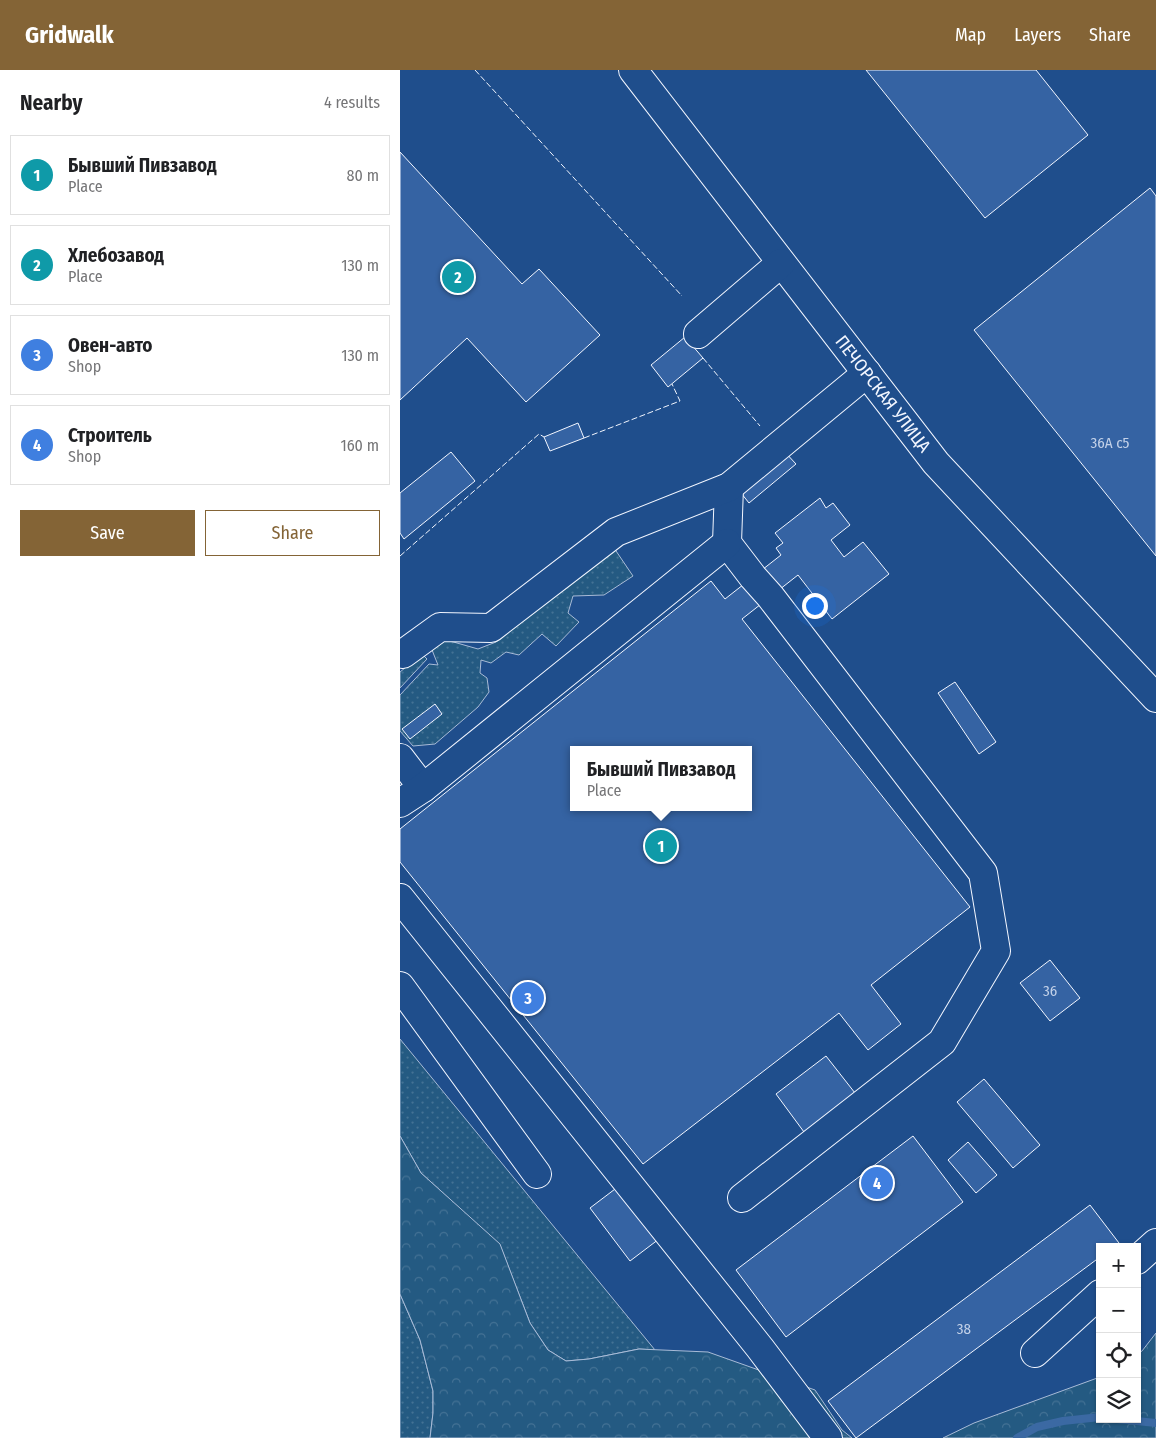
<!DOCTYPE html>
<html lang="en">
<head>
<meta charset="utf-8">
<style>
  :root { --surface:#fff; --page:#f2f2f2; --text:#202124; --muted:#757577; --line:#e0e0e0; --accent:#846436 }
  body { margin:0; font-family:"Fira Sans Condensed",sans-serif; background:var(--page); color:var(--text) }
  .controls { position:absolute; right:15px; bottom:15px; display:grid; overflow:hidden; border-radius:0px; box-shadow:0 1px 4px #0004 }
  .controls button { width:45px; height:45px; display:grid; place-items:center; padding:0; border:0; border-bottom:1px solid var(--line); background:var(--surface); color:var(--text); font:25px sans-serif }
  .you { position:absolute; left:414px; top:535px; width:18px; height:18px; margin:-12px; border:4px solid #fff; border-radius:50%; background:#1a73e8; box-shadow:0 0 0 8px #1a73e833 }
  .badge { display:grid; place-items:center; width:32px; height:32px; border-radius:50%; background:var(--accent); color:#fff; font-size:16px; font-weight:700 }
  .pin { position:absolute; translate:-50% -50%; border:2px solid #fff; box-shadow:0 1px 5px #0006 }
  .popup { position:absolute; left:170px; top:676px; width:182px; height:65px; box-sizing:border-box; display:grid; place-content:center; border-radius:0px; background:var(--surface); filter:drop-shadow(0 1px 4px #0005); font-size:16px; white-space:nowrap; color:var(--muted) }
  .popup b { font-size:19px; color:var(--text) }
  .popup::after { content:''; position:absolute; left:50%; top:100%; margin-left:-10px; border:10px solid transparent; border-top-color:var(--surface) }
  .list { margin:0; padding:0; list-style:none }
  h2 { display:flex; justify-content:space-between; align-items:center; height:65px; margin:0; padding:0 20px; font-size:21px }
  h2 small { font-size:16px; font-weight:400; color:var(--muted) }
  .list li { display:grid; grid-template-columns:32px 1fr auto; gap:15px; align-items:center; box-sizing:border-box; height:80px; margin:0 10px 10px; padding:0 10px; border:1px solid var(--line); border-radius:0px }
  .list b { display:block; font-size:19px; white-space:nowrap }
  .list p { margin:0; font-size:16px; white-space:nowrap; color:var(--muted) }
  .list em { font-size:16px; font-style:normal; color:var(--muted) }
  .actions { display:flex; gap:10px; padding:15px 20px }
  .actions a { flex:1; padding:11px 0; border:1px solid var(--accent); border-radius:0px; text-align:center; font-size:18px; color:var(--accent) }
  .actions .main { background:var(--accent); color:#fff }
  .icon { flex:none; width:28px; height:28px; fill:none; stroke:currentColor; stroke-width:2; stroke-linecap:round; stroke-linejoin:round }
  .map { position:relative; flex:none; width:756px; height:1368px; overflow:hidden }
  header { display:flex; align-items:center; gap:30px; box-sizing:border-box; height:70px; padding:0 25px; background:var(--accent); color:#fff }
  header strong { font-size:24px }
  nav { display:flex; gap:28px; margin-inline-start:auto; font-size:18px }
  main { display:flex }
  aside { flex:1; background:var(--surface) }
  .map>svg:first-child { display:block }
  .grass { fill:url(#grass-dots); stroke:#a8bbd7 }
  .forest { fill:url(#forest-crowns); stroke:#a8bbd7 }
  .lines { fill:none; stroke-linecap:round; stroke-linejoin:round }
  .stream { stroke:#3b69a3; stroke-width:8 }
  .building { fill:#3563a3; stroke:#f2f6ff; fill-rule:evenodd }
  .minor-casing { stroke:#f2f6ff; stroke-width:30 }
  .minor { stroke:#1f4e8c; stroke-width:28 }
  .fence { stroke:#f2f6ff; stroke-width:1; stroke-dasharray:6 2.5; stroke-linecap:butt }
  .labels { text-anchor:middle; stroke-width:4; stroke-linejoin:round; paint-order:stroke }
  .number-label { font-size:15px; fill:#c3d1e8 }
  .street-label { font-size:18px; fill:#f2f6ff; stroke:#1f4e8c }
</style>
</head>
<body>
<header>
<strong>Gridwalk</strong>
<nav><a>Map</a><a>Layers</a><a>Share</a></nav>
</header>
<main>
<aside>
<h2>Nearby<small>4 results</small></h2>
<ul class="list">
<li><span class="badge" style="background:#0f9aa8">1</span><div><b>Бывший Пивзавод</b><p>Place</p></div><em>80 m</em></li>
<li><span class="badge" style="background:#0f9aa8">2</span><div><b>Хлебозавод</b><p>Place</p></div><em>130 m</em></li>
<li><span class="badge" style="background:#3f7fe0">3</span><div><b>Овен-авто</b><p>Shop</p></div><em>130 m</em></li>
<li><span class="badge" style="background:#3f7fe0">4</span><div><b>Строитель</b><p>Shop</p></div><em>160 m</em></li>
</ul>
<div class="actions"><a class="main">Save</a><a>Share</a></div>
</aside>
<div class="map">
<svg width="756" height="1368" viewBox="0 0 756 1368">
  <defs>
    <pattern id="grass-dots" width="8" height="8" patternUnits="userSpaceOnUse" patternTransform="scale(1.25)"><rect width="8" height="8" fill="#245a82"/><path d="M2 2h.1M6 6h.1" fill="none" stroke="#447295" stroke-width="1.8" stroke-linecap="round"/></pattern>
    <pattern id="forest-crowns" width="20" height="18" patternUnits="userSpaceOnUse" patternTransform="scale(1.25)"><rect width="20" height="18" fill="#245a82"/><path d="M2 6a3 3 0 1 1 6 0M12 15a3 3 0 1 1 6 0" fill="none" stroke="#447295"/></pattern>
  </defs>
  <rect width="100%" height="100%" fill="#1f4e8c"/>
  <g class="grass">
    <polygon points="214,478 233,506 204,525 173,526 168,543 179,552 156,576 142,564 119,585 106,582 91,593 81,590 80,603 87,608 89,622 78,637 35,674 13,676 0,661 0,625 29,594 38,595 32,580 43,569 78,579 96,572"/>
    <polygon points="22,584 27,589 0,618 0,602"/>
    <polygon points="0,969 255,1280 239,1279 189,1289 166,1291 148,1280 130,1253 100,1175 21,1103 0,1066"/>
    <polygon points="0,1224 20,1270 33,1321 33,1343 30,1368 0,1368"/>
  </g>
  <g class="forest">
    <polygon points="0,1066 21,1103 100,1174 130,1253 148,1280 166,1291 189,1289 239,1279 308,1282 415,1320 442,1360 452,1368 30,1368 33,1343 33,1321 20,1270 0,1224"/>
    <polygon points="756,1263 756,1368 543,1368 574,1353 700,1307 700,1349 737,1349 737,1284 742,1281"/>
  </g>
  <g class="lines">
    <g class="stream">
      <polyline points="717,1349 756,1353"/>
      <polyline points="617,1368 637,1357 663,1351 700,1347"/>
    </g>
  </g>
  <g class="building">
    <polygon points="466,0 636,0 688,65 585,148"/>
    <polygon points="0,82 122,214 139,199 200,265 126,332 67,268 0,330"/>
    <polygon points="750,118 756,126 756,486 574,260"/>
    <polygon points="285,267 303,288 268,317 251,295"/>
    <polygon points="178,353 184,368 150,381 144,367"/>
    <polygon points="383,380 396,394 349,433 337,418"/>
    <polygon points="51,382 75,411 4,469 0,463 0,423"/>
    <path d="M 420,428 L 426,438 L 433,433 L 450,455 L 431,470 L 444,487 L 463,472 L 489,504 L 432,549 L 398,505 L 342,549 L 570,837 L 471,915 L 501,954 L 468,980 L 439,943 L 243,1094 L 0,792 L 0,759 L 311,511 L 325,529 L 381,485 L 376,478 L 383,473 L 375,463 ZM 174,680 L 348,680 L 348,737 L 174,737 Z"/>
    <polygon points="555,612 596,672 579,684 538,623"/>
    <polygon points="35,634 42,644 10,669 2,659"/>
    <polygon points="650,890 680,928 650,951 620,913"/>
    <polygon points="426,986 455,1023 404,1062 376,1024"/>
    <polygon points="584,1009 640,1075 613,1098 557,1032"/>
    <polygon points="513,1066 563,1132 386,1267 336,1200"/>
    <polygon points="568,1072 597,1105 576,1123 548,1090"/>
    <polygon points="219,1116 259,1169 230,1191 190,1138"/>
    <polygon points="690,1135 719,1173 713,1177 700,1177 700,1187 456,1368 428,1331"/>
  </g>
  <g class="lines">
    <defs>
      <g id="minor">
        <polyline points="233,0 536,393 756,628"/>
        <polyline points="298,264 381,193"/>
        <polyline points="329,417 327,473 353,507 370,526 583,803 596,881 542,972 342,1128"/>
        <polyline points="3,584 40,557 91,558 216,462 329,417 467,303"/>
        <polyline points="0,688 23,718"/>
        <polyline points="0,733 23,718 327,473"/>
        <polyline points="0,828 360,1278 428,1368"/>
        <polyline points="0,916 137,1104"/>
        <polyline points="737,1190 756,1173"/>
        <polyline points="635,1283 700,1224"/>
      </g>
    </defs>
    <use href="#minor" class="minor-casing"/>
    <use href="#minor" class="minor"/>
    <g class="fence">
      <polyline points="75,0 282,226"/>
      <polyline points="303,288 360,356"/>
      <polyline points="184,368 280,331 272,314"/>
      <polyline points="0,486 139,364 144,367"/>
    </g>
  </g>
  <g class="labels">
    <g class="number-label">
      <text x="710" y="378">36А с5</text>
      <text x="650" y="926">36</text>
      <text x="564" y="1264">38</text>
    </g>
    <g class="street-label">
      <text transform="translate(483 324) rotate(52)" y="6">ПЕЧОРСКАЯ УЛИЦА</text>
    </g>
  </g>
</svg>
<div class="controls">
<button>+</button>
<button>−</button>
<button><svg class="icon" aria-label="locate" viewBox="0 0 24 24"><circle cx="12" cy="12" r="6"/><path d="M12 2v4M12 18v4M2 12h4M18 12h4"/></svg></button>
<button><svg class="icon" aria-label="layers" viewBox="0 0 24 24"><path d="M12 4l9 5-9 5-9-5zM3 14l9 5 9-5"/></svg></button>
</div>
<div class="you"></div>
<div class="pin badge" style="left:261px;top:776px;background:#0f9aa8">1</div>
<div class="popup"><b>Бывший Пивзавод</b>Place</div>
<div class="pin badge" style="left:58px;top:207px;background:#0f9aa8">2</div>
<div class="pin badge" style="left:128px;top:928px;background:#3f7fe0">3</div>
<div class="pin badge" style="left:477px;top:1113px;background:#3f7fe0">4</div>
</div>
</main>
</body>
</html>
